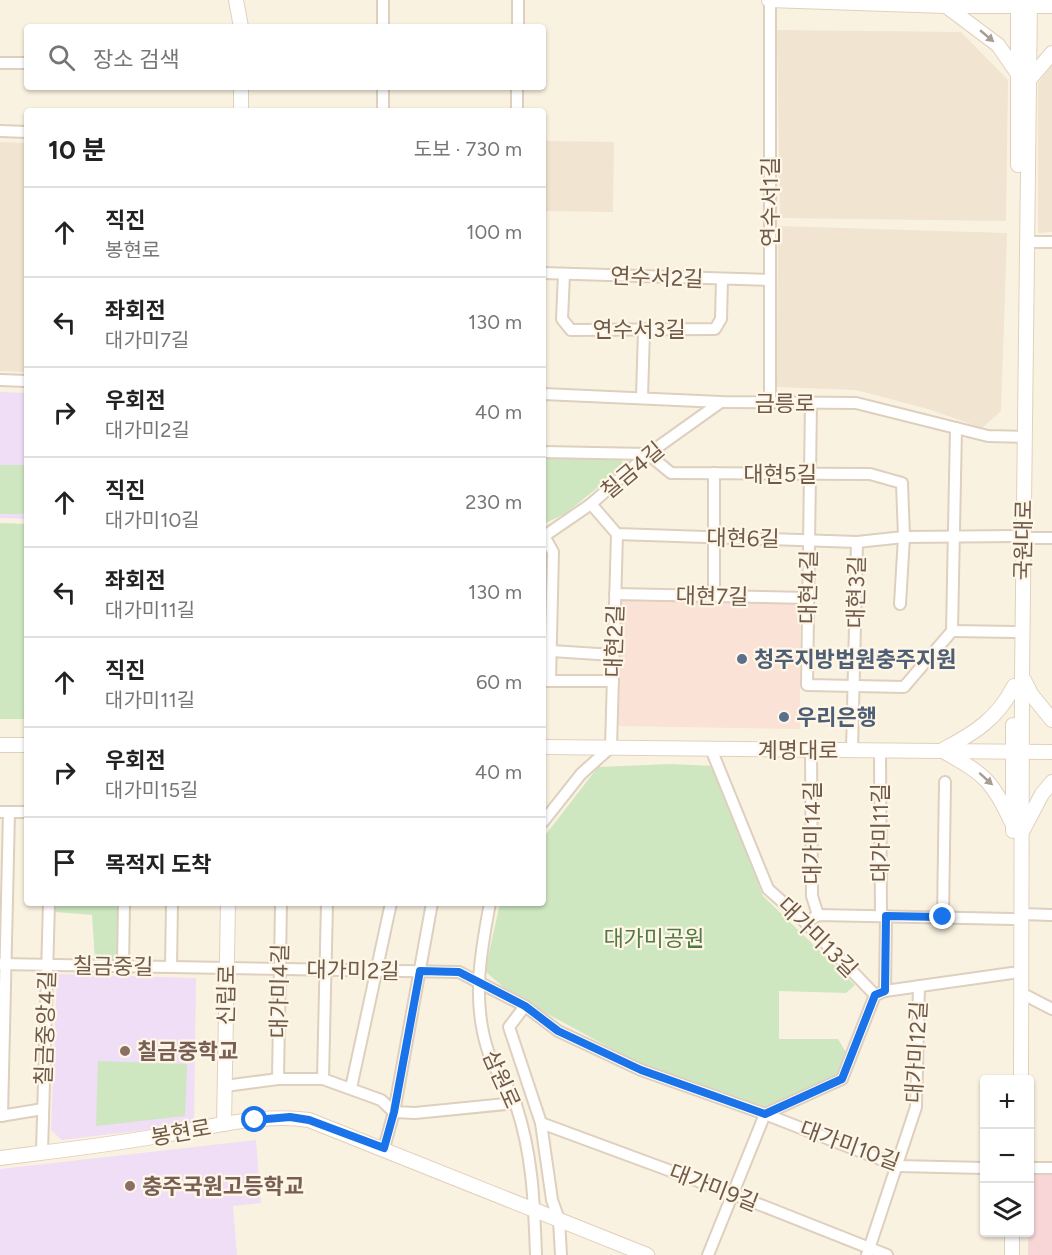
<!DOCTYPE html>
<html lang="ko">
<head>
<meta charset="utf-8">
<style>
  :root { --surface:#fff; --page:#f2f2f2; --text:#222; --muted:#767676; --line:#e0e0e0 }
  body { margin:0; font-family:Figtree,"Noto Sans KR",sans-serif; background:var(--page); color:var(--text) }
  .controls { position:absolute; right:18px; bottom:18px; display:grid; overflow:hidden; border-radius:6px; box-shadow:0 2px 4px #0004 }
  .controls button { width:54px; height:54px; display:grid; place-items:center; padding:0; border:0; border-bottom:2px solid var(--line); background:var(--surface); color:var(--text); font:30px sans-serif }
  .stop { position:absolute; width:18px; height:18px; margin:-14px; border:4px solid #1a73e8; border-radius:50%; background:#fff }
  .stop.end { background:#1a73e8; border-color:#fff; box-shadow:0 2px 6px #0008 }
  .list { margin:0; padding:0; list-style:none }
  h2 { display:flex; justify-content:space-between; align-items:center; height:78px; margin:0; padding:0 24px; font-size:26px }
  h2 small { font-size:20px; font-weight:400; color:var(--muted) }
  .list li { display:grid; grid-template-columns:39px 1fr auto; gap:18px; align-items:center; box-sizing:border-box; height:90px; padding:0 24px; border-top:2px solid var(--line) }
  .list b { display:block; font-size:22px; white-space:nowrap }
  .list p { margin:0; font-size:20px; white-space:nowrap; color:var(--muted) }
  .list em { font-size:20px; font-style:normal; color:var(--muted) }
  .icon { flex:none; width:33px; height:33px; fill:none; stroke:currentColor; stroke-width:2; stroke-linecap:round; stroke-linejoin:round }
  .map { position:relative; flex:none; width:1052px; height:1255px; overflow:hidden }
  .search { position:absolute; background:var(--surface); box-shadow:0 2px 4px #0004; left:24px; top:24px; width:522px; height:66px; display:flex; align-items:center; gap:15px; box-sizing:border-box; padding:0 21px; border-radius:6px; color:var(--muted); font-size:22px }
  .panel { position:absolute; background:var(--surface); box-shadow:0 2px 4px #0004; left:24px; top:108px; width:522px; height:798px; border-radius:6px }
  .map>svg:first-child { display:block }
  .residential { fill:#f1e4d0 }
  .commercial { fill:#fae3d6 }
  .education { fill:#efdef6 }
  .medical { fill:#f8d5d7 }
  .green { fill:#cee7c1 }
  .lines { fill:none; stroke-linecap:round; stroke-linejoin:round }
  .street-casing { stroke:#decfbe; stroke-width:14 }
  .secondary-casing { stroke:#e2d0bc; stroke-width:16 }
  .street { stroke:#fff; stroke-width:10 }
  .secondary { stroke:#fff; stroke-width:14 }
  .oneway { fill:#a99c92 }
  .route { stroke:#1a73e8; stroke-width:8 }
  .service-dot { fill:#5c6f8a; stroke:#fef6e7; stroke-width:2 }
  .education-dot { fill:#8d6e63; stroke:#fef6e7; stroke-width:2 }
  .labels { text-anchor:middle; stroke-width:4.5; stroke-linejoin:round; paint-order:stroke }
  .street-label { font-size:22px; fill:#705a4a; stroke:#fef6e7 }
  .service-label { font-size:22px; font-weight:bold; fill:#4e5e75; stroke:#fef6e7; text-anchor:start }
  .park-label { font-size:22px; fill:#537a45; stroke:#fef6e7 }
  .education-label { font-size:22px; font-weight:bold; fill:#785e54; stroke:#fef6e7; text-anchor:start }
</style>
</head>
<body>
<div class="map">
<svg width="1052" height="1255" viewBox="0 0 1052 1255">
  <rect width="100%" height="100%" fill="#faf2e1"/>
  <g class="residential">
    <polygon points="777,30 961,32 1008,80 1006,221 780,218"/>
    <polygon points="1052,65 1052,232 1038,233 1038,83"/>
    <polygon points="545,141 614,142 613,212 544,211"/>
    <polygon points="0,142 27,143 27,372 0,371"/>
    <polygon points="778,226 1007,233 1001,411 982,428 928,409 856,390 777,387"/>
  </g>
  <polygon class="commercial" points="617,597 800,600 800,729 614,726"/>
  <g class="education">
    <polygon points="0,392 27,393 27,519 0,518"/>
    <polygon points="57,974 196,978 194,1124 62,1140 51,1130"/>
    <polygon points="256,1140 261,1203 233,1206 237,1255 0,1255 0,1169"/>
  </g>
  <polygon class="medical" points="1030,1172 1052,1172 1052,1255 1028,1255"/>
  <g class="green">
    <polygon points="543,457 621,459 624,466 565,514 543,524"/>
    <rect x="0" y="465" width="27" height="49"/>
    <polygon points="0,523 27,524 27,719 0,719"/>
    <polygon points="671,764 713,766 763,896 855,985 846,993 779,991 779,1039 838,1039 847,1054 838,1076 761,1109 636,1062 511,994 485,971 500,903 543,903 543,838 598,767"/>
    <polygon points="55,903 121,903 120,951 112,960 95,960 92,915 55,912"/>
    <polygon points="98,1061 187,1064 185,1116 96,1126"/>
  </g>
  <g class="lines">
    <defs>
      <g id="street">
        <polyline points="383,27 383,0"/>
        <polyline points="518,27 518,0"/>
        <polyline points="0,63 27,63"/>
        <polyline points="383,111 383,87"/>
        <polyline points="517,111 517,87"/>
        <polyline points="0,131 27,132"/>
        <polyline points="1026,242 1052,242"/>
        <polyline points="543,273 770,280"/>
        <polyline points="564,274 562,319 571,330 715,329 721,319 722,280"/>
        <polyline points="0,380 27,381"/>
        <polyline points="543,394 721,402 856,403 988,436 1024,437"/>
        <polyline points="642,397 644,330"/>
        <polyline points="770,403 770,0"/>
        <polyline points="811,403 807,685 904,687 952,631 956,428"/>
        <polyline points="543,452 648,454 671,473 870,474 902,483 904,537 900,604"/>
        <polyline points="591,504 617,534 857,542 904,537 1017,536"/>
        <polyline points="544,536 553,552 550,681"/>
        <polyline points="543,537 591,504 648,454 721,402"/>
        <polyline points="1023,538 1052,538"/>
        <polyline points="615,594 808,598"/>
        <polyline points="714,595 714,473"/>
        <polyline points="952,631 1015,632"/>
        <polyline points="552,651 613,655"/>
        <polyline points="543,681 613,681"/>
        <polyline points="711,749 768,889 806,923 875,995 885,991 1012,973"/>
        <polyline points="811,750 812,896 818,915"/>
        <polyline points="852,750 857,542"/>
        <polyline points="880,750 881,916"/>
        <polyline points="0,812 27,812"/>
        <polyline points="543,822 581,774 611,747 617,534"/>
        <path d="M 490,903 C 480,955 471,1005 490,1057 C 496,1074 511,1088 516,1105 C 533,1156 534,1203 536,1255"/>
        <polyline points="1022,914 1052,915"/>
        <polyline points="943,917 945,782"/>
        <polyline points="806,923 818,915 1013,919"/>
        <polyline points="0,964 459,972 525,1006 558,1031 641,1070 765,1114 898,1166 984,1168"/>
        <polyline points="123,966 124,903"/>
        <polyline points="171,967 172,903"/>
        <polyline points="885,991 886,916"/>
        <polyline points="1021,993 1052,1009"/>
        <polyline points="525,1006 509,1027 541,1123 552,1200 559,1220 561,1255"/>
        <polyline points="278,1079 281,903"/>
        <polyline points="323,1079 327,903"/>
        <polyline points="225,1086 278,1079 323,1079 381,1100 394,1112 415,1113 516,1103"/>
        <polyline points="351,1088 391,903"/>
        <polyline points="0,1116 43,1109"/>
        <polyline points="2,1116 9,812"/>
        <polyline points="541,1123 733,1194 887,1255"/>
        <polyline points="384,1148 394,1112 432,903"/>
        <polyline points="42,1153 49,903"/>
        <polyline points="1030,1168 1052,1168"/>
        <polyline points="708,1255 765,1114 842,1079 875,995"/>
        <polyline points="867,1255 916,1107 919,986"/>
      </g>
      <g id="secondary">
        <polyline points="236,0 241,27"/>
        <polyline points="769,0 946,6 1052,6"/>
        <polyline points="946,6 998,45 1018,74"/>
        <polyline points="1029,80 1052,53"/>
        <polyline points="241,87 241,111"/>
        <polyline points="1018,165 1018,0"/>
        <polyline points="1024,680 1031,694 1052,720"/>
        <polyline points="0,745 27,745"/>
        <polyline points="543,747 1052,752"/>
        <path d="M 944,749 C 975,733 998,718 1014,686"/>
        <path d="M 943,751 C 983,774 991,778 1011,821"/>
        <polyline points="1023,830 1042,794 1052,782"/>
        <polyline points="1013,831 1013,725"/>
        <polyline points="1021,1080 1022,676 1030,0"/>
        <polyline points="224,1124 228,903"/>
        <path d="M 0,1158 C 55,1151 110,1145 164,1135 C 211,1127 262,1113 309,1120 L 647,1255"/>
        <polyline points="1012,1232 1012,1255"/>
      </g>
    </defs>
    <use href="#street" class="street-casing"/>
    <use href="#secondary" class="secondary-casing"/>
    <use href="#street" class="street"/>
    <use href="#secondary" class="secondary"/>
  </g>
  <defs><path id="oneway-solid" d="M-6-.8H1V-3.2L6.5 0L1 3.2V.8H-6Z" transform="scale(1.5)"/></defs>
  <g class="oneway">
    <use href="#oneway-solid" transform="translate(987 36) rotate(40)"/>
    <use href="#oneway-solid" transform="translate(986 779) rotate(42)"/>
  </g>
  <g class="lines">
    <polyline class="route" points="255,1120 290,1117 309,1120 384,1148 394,1112 420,971 459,972 525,1006 558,1031 641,1070 765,1114 842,1079 875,995 885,991 886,916 943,917"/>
  </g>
  <g class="service-dot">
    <circle cx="742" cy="659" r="6"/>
    <circle cx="784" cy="717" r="6"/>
  </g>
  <g class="education-dot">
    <circle cx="125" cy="1051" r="6"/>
    <circle cx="130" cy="1186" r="6"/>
  </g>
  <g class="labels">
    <g class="street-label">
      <text transform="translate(770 202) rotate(-90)" y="8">연수서1길</text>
      <text transform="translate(657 277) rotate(2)" y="8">연수서2길</text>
      <text x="639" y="337">연수서3길</text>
      <text x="785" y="411">금릉로</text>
      <text transform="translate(632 470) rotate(-40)" y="8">칠금4길</text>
      <text x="780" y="482">대현5길</text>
      <text transform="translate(743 538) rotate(1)" y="8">대현6길</text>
      <text transform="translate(1023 540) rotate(-89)" y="8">국원대로</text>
      <text transform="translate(808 587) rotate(-89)" y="8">대현4길</text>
      <text transform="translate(856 592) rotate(-89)" y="8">대현3길</text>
      <text transform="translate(712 596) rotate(1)" y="8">대현7길</text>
      <text transform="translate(614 641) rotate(-88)" y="8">대현2길</text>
      <text x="798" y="758">계명대로</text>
      <text transform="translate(812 833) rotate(-90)" y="8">대가미14길</text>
      <text transform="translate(880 833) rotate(-90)" y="8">대가미11길</text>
      <text transform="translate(818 937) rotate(45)" y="8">대가미13길</text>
      <text transform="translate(113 966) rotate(1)" y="8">칠금중길</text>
      <text transform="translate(353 970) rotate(1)" y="8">대가미2길</text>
      <text transform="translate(279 991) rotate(-89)" y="8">대가미4길</text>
      <text transform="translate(226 995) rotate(-89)" y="8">신립로</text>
      <text transform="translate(45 1028) rotate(-88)" y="8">칠금중앙4길</text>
      <text transform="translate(916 1052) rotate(-87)" y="8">대가미12길</text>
      <text transform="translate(502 1079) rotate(66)" y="8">삼원로</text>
      <text transform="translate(181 1132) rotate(-10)" y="8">봉현로</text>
      <text transform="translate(850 1145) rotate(20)" y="8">대가미10길</text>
      <text transform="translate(714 1187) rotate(21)" y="8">대가미9길</text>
    </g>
    <g class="service-label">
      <text x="754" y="667">청주지방법원충주지원</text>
      <text x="796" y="725">우리은행</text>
    </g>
    <g class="park-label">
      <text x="654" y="946">대가미공원</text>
    </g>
    <g class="education-label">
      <text x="137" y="1059">칠금중학교</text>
      <text x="142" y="1194">충주국원고등학교</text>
    </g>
  </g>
</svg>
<div class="controls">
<button>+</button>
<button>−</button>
<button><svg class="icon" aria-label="layers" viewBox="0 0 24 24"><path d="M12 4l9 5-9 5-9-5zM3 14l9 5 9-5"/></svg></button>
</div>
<div class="stop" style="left:255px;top:1120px"></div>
<div class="stop end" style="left:943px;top:917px"></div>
<div class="search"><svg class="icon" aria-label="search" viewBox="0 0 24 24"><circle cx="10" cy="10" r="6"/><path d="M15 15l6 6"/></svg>장소 검색</div>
<section class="panel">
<h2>10 분<small>도보 · 730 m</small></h2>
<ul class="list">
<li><svg class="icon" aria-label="ahead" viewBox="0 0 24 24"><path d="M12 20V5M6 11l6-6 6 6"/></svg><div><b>직진</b><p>봉현로</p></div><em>100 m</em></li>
<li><svg class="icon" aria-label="left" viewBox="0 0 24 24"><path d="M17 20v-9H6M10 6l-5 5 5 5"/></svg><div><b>좌회전</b><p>대가미7길</p></div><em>130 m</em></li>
<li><svg class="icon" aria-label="right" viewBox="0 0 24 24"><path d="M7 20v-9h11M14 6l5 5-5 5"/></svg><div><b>우회전</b><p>대가미2길</p></div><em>40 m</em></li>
<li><svg class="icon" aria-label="ahead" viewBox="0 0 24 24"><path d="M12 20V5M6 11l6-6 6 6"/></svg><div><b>직진</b><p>대가미10길</p></div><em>230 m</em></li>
<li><svg class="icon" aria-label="left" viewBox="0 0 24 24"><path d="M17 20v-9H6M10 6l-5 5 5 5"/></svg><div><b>좌회전</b><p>대가미11길</p></div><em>130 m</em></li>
<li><svg class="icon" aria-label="ahead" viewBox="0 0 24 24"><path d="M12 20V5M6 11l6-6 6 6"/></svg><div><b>직진</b><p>대가미11길</p></div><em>60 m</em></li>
<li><svg class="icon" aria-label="right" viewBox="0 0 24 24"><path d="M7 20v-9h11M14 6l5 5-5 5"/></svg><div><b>우회전</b><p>대가미15길</p></div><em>40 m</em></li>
<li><svg class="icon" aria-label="arrive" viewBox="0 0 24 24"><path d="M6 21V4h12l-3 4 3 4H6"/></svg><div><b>목적지 도착</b></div></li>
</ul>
</section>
</div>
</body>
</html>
